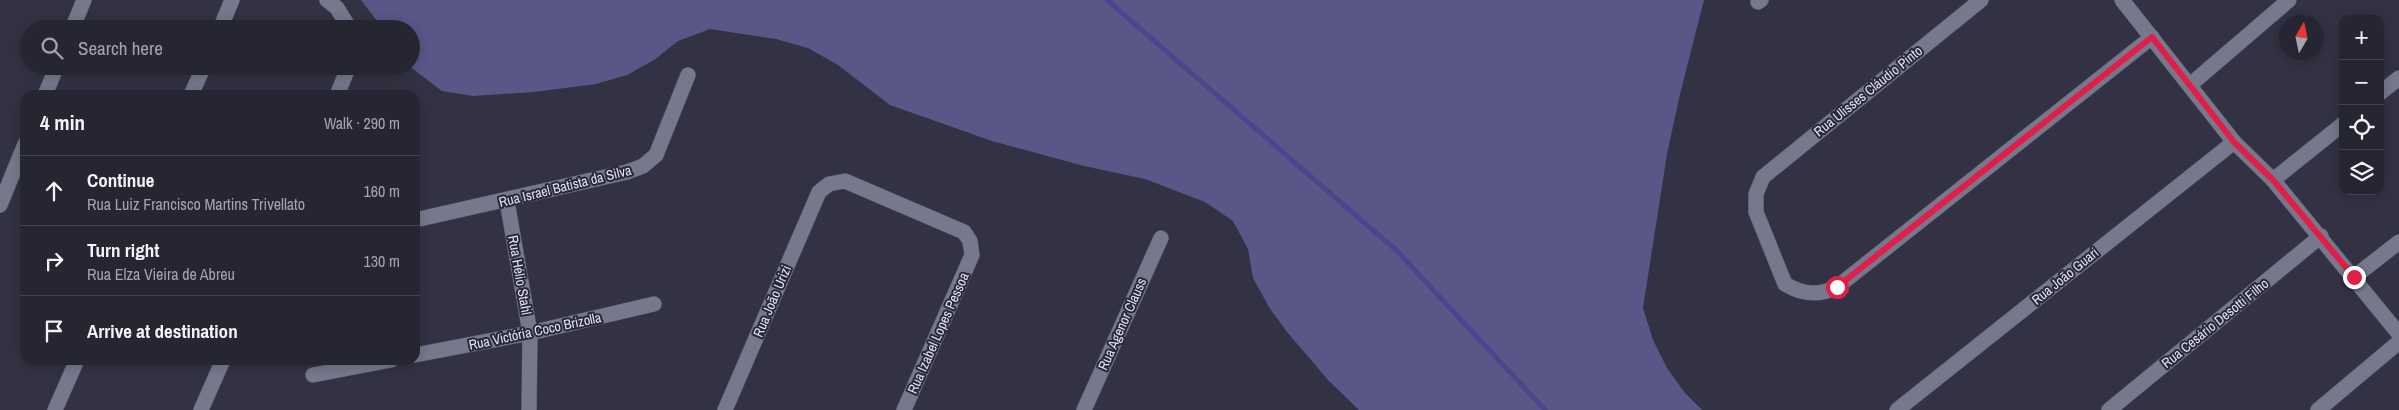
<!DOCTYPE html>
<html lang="en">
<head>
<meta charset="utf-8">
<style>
  :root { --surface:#262633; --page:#32323f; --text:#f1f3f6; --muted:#a4a5ac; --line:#42434e }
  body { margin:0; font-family:"Archivo Narrow",sans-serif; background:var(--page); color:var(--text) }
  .controls { position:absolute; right:15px; top:15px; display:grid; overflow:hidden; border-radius:10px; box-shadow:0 2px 12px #0003 }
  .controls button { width:45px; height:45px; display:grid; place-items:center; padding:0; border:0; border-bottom:1px solid var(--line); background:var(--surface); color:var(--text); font:25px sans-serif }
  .compass { position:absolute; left:2279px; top:15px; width:45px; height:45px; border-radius:50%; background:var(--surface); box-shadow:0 2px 12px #0003; rotate:9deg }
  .stop { position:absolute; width:15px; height:15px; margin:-11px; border:4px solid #e11d48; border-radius:50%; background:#fff }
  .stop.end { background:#e11d48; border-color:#fff; box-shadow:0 1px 5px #0008 }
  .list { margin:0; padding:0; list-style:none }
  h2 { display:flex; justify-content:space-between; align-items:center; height:65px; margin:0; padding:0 20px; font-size:21px }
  h2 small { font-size:16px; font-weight:400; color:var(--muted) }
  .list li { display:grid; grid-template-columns:32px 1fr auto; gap:15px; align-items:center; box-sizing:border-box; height:70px; padding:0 20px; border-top:1px solid var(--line) }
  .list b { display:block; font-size:19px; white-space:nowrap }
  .list p { margin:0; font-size:16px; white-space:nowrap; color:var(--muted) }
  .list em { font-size:16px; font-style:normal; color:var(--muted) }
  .icon { flex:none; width:28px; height:28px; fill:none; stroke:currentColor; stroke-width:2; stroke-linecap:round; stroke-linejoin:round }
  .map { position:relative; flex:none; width:2399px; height:410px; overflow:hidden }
  .search { position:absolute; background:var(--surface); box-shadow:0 2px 12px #0003; left:20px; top:20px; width:400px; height:55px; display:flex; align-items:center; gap:12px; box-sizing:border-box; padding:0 18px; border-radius:28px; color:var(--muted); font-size:19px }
  .panel { position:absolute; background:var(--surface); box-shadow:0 2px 12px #0003; left:20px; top:90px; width:400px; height:275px; border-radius:15px }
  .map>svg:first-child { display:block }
  .green { fill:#5a5788 }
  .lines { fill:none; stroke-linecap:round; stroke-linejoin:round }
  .stream { stroke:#4d448e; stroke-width:5 }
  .minor-casing { stroke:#4e4e5d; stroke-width:16 }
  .minor { stroke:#78788d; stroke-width:15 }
  .route { stroke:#e11d48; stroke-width:6 }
  .labels { text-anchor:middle; stroke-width:4; stroke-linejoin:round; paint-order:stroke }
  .street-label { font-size:14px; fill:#e2e2ed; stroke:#29283a }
</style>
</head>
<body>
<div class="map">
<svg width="2399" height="410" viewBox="0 0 2399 410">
  <rect width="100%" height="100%" fill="#333244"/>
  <polygon class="green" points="361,0 1704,0 1680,94 1667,154 1643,308 1653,340 1667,368 1685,393 1702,410 1359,410 1329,381 1287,332 1269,307 1253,278 1248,249 1233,221 1205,202 1145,179 1084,166 992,141 890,105 838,65 808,48 776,39 710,29 678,41 654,60 627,75 596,84 534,92 473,96 442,91 409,66 411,66 411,29 383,29"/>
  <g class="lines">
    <polyline class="stream" points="1107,0 1397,251 1545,410"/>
    <defs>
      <g id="minor">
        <polyline points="327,0 337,8 350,29"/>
        <path d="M 1981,0 L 1763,177 L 1756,194 L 1756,212 L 1785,284 C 1803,295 1819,296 1837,287 L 2152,37"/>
        <polyline points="2122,0 2234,142 2273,180 2399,334"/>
        <polyline points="1758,2 1761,0"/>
        <polyline points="72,29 84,0"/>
        <polyline points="220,29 232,0"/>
        <polyline points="2190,85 2289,0"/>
        <polyline points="2380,93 2399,78"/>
        <polyline points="45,95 57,66"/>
        <polyline points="191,95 204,66"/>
        <polyline points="337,95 349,66"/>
        <polyline points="2273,180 2343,124"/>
        <polyline points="507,201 530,333 529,410"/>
        <polyline points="0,205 25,144"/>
        <polyline points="415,220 627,172 643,166 656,155 688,75"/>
        <polyline points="2354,277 2399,242"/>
        <polyline points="415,355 530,333 654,304"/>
        <polyline points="313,375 391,360"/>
        <polyline points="55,410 77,360"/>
        <polyline points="201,410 223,360"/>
        <polyline points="725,410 819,192 829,184 845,181 964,232 970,241 972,255 904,410"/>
        <polyline points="1084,410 1161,238"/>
        <polyline points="1897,410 2234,142"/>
        <polyline points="2109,410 2321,236"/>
        <polyline points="2318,410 2399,342"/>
      </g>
    </defs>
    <use href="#minor" class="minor-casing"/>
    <use href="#minor" class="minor"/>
  </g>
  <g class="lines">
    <polyline class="route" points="1837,287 2152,37 2234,142 2273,180 2354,277"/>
  </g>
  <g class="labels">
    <g class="street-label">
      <text transform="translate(1868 91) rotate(-39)" y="5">Rua Ulisses Cláudio Pinto</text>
      <text transform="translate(565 186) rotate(-14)" y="5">Rua Israel Batista da Silva</text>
      <text transform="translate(520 275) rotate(80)" y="5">Rua Hélio Stahl</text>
      <text transform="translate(2065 276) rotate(-39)" y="5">Rua João Guari</text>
      <text transform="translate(772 301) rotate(-67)" y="5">Rua João Urizi</text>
      <text transform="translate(2215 323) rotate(-39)" y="5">Rua Cesário Desotti Filho</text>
      <text transform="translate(1122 324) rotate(-66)" y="5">Rua Agenor Clauss</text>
      <text transform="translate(535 331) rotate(-12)" y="5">Rua Victória Coco Brizolla</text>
      <text transform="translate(938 333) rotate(-66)" y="5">Rua Izabel Lopes Pessoa</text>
    </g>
  </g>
</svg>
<div class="controls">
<button>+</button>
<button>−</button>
<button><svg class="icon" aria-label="locate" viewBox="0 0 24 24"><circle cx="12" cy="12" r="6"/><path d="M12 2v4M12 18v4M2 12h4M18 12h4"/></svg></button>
<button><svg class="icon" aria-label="layers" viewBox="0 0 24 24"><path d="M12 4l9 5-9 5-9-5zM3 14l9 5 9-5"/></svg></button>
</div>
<svg class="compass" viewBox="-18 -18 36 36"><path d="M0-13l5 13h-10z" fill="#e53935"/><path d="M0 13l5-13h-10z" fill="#a4a5ac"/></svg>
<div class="stop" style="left:1837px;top:287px"></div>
<div class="stop end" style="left:2354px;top:277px"></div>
<div class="search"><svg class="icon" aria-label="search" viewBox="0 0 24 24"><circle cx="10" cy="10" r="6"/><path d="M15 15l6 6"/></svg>Search here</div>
<section class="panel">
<h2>4 min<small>Walk · 290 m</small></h2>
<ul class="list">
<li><svg class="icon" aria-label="ahead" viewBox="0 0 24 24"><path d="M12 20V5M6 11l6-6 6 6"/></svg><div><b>Continue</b><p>Rua Luiz Francisco Martins Trivellato</p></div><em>160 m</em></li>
<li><svg class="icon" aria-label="right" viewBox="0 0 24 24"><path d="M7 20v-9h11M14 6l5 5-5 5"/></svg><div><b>Turn right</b><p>Rua Elza Vieira de Abreu</p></div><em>130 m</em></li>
<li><svg class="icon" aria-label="arrive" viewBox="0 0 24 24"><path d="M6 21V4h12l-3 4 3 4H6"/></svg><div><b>Arrive at destination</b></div></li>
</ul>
</section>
</div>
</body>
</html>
